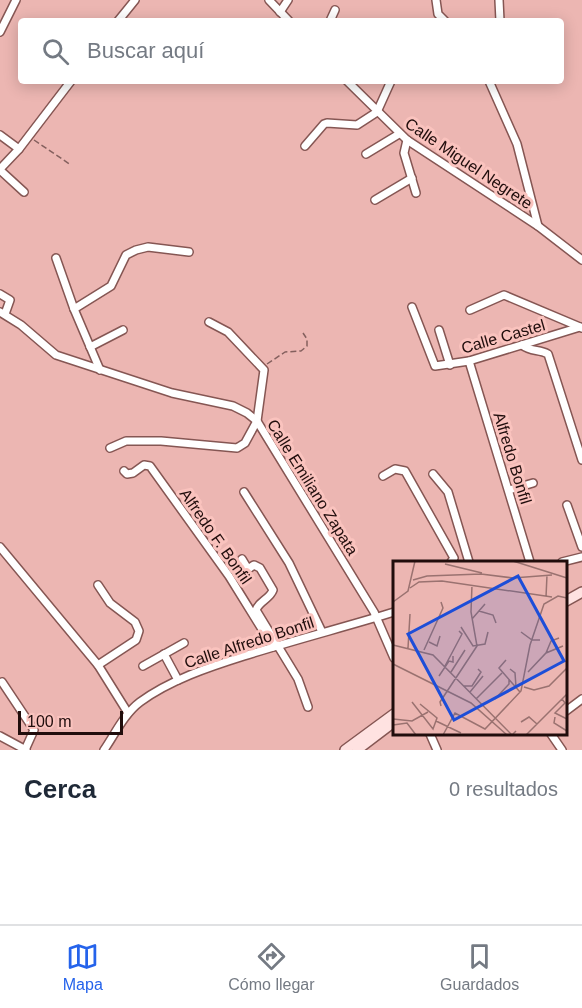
<!DOCTYPE html>
<html lang="es">
<head>
<meta charset="utf-8">
<style>
  :root { --surface:#fff; --page:#f6f6f7; --text:#1f2937; --muted:#747a83; --line:#e0e1e3; --accent:#2563eb }
  body { margin:0; font-family:Helvetica,sans-serif; background:var(--page); color:var(--text) }
  .scale { position:absolute; left:18px; bottom:15px; width:105px; box-sizing:border-box; padding-left:6px; border:3px solid #200d0c; border-top:0; font-size:16px; line-height:21px; white-space:nowrap; color:#200d0c; -webkit-text-stroke:4px #fac3be; paint-order:stroke }
  .list { margin:0; padding:0; list-style:none }
  h2 { display:flex; justify-content:space-between; align-items:center; height:78px; margin:0; padding:0 24px; font-size:26px }
  h2 small { font-size:20px; font-weight:400; color:var(--muted) }
  .icon { flex:none; width:33px; height:33px; fill:none; stroke:currentColor; stroke-width:2; stroke-linecap:round; stroke-linejoin:round }
  .map { position:relative; flex:none; width:582px; height:750px; overflow:hidden }
  .search { position:absolute; background:var(--surface); box-shadow:0 3px 15px #0003; left:18px; right:18px; top:18px; height:66px; display:flex; align-items:center; gap:15px; box-sizing:border-box; padding:0 21px; border-radius:6px; color:var(--muted); font-size:22px }
  .sheet { height:174px; background:var(--surface) }
  nav { display:flex; justify-content:space-around; align-items:center; box-sizing:border-box; height:84px; border-top:2px solid var(--line); background:var(--surface); font-size:16px; color:var(--muted) }
  nav a { display:grid; justify-items:center; gap:3px }
  nav .on { color:var(--accent) }
  .map>svg:first-child { display:block }
  .lines { fill:none; stroke-linecap:round; stroke-linejoin:round }
  .street-casing { stroke:#855653; stroke-width:10 }
  .secondary-casing { stroke:#855653; stroke-width:12 }
  .path { stroke:#84605e; stroke-width:1.5; stroke-dasharray:6 3; stroke-linecap:butt }
  .street { stroke:#fff; stroke-width:7 }
  .secondary { stroke:#ffe2e1; stroke-width:9 }
  .labels { text-anchor:middle; stroke-width:6; stroke-linejoin:round; paint-order:stroke }
  .street-label { font-size:16px; fill:#200d0c; stroke:#fac3be }
  .inset-road { fill:none; stroke:#9a7270; stroke-width:1.5 }
  .view { fill:#1d4ed8; fill-opacity:0.15; stroke:#1d4ed8; stroke-width:3 }
  .inset-edge { fill:none; stroke:#200d0c; stroke-width:3 }
</style>
</head>
<body>
<div class="map">
<svg width="582" height="750" viewBox="0 0 582 750">
  <rect width="100%" height="100%" fill="#ecb6b2"/>
  <g class="lines">
    <defs>
      <g id="street">
        <polyline points="269,0 289,21"/>
        <polyline points="436,0 438,14 445,21"/>
        <polyline points="499,0 500,21"/>
        <polyline points="280,12 288,0"/>
        <polyline points="118,21 135,0"/>
        <polyline points="330,21 335,10"/>
        <polyline points="0,32 16,0"/>
        <polyline points="347,81 407,140 538,226 582,260"/>
        <polyline points="489,81 517,144 538,226"/>
        <polyline points="0,135 19,149"/>
        <polyline points="407,140 404,153 416,193"/>
        <polyline points="305,146 324,124 327,123 357,125 377,112 391,81"/>
        <polyline points="366,154 399,134"/>
        <polyline points="0,169 19,149 71,81"/>
        <polyline points="0,170 24,192"/>
        <polyline points="375,200 412,178"/>
        <polyline points="56,258 74,309 100,370"/>
        <polyline points="0,294 10,300 5,314"/>
        <polyline points="412,307 435,366 469,361 580,327 582,328"/>
        <polyline points="74,309 111,286 126,255 136,250 148,247 189,252"/>
        <polyline points="470,310 504,295 580,327"/>
        <polyline points="0,312 21,325 56,355 172,393 233,406 247,413 257,421 374,612 394,658"/>
        <polyline points="439,330 450,365"/>
        <path d="M 522,345 C 531,352 539,349 548,354 L 582,460"/>
        <polyline points="90,347 123,330"/>
        <polyline points="469,361 530,562"/>
        <polyline points="110,448 126,441 161,441 237,448 245,443 257,421 264,370 228,332 209,322"/>
        <polyline points="124,471 127,474 133,473 144,465 150,466 229,576 273,647"/>
        <polyline points="433,474 448,492 469,562"/>
        <polyline points="383,476 395,469 405,471 454,558 451,562"/>
        <polyline points="509,490 533,483"/>
        <polyline points="244,492 289,563 322,632"/>
        <polyline points="567,505 582,547"/>
        <polyline points="0,547 98,665 128,713"/>
        <polyline points="242,559 248,569"/>
        <polyline points="562,562 582,557"/>
        <path d="M 239,575 L 254,565 L 260,568 L 273,590 C 270,599 259,601 256,610 L 298,679 L 308,707"/>
        <polyline points="98,585 110,603 135,622 139,631 136,640 98,665"/>
        <polyline points="164,654 178,680"/>
        <polyline points="143,666 184,643"/>
        <polyline points="2,682 34,730 25,750"/>
        <polyline points="566,711 582,699"/>
        <polyline points="430,734 437,750"/>
        <polyline points="551,734 562,750"/>
        <polyline points="0,736 26,750"/>
        <path d="M 104,750 C 115,734 124,714 140,702 C 170,680 209,667 244,656 C 294,640 345,627 394,612"/>
      </g>
      <g id="secondary">
        <polyline points="566,601 582,592"/>
        <polyline points="345,750 394,714"/>
        <polyline points="357,750 394,722"/>
      </g>
    </defs>
    <use href="#street" class="street-casing"/>
    <use href="#secondary" class="secondary-casing"/>
    <g class="path">
      <polyline points="34,140 71,165"/>
      <polyline points="267,364 285,352 301,351 307,346 307,339 303,333"/>
    </g>
    <use href="#street" class="street"/>
    <use href="#secondary" class="secondary"/>
  </g>
  <g class="labels">
    <g class="street-label">
      <text transform="translate(469 163) rotate(34)" y="6">Calle Miguel Negrete</text>
      <text transform="translate(503 336) rotate(-16)" y="6">Calle Castel</text>
      <text transform="translate(513 458) rotate(73)" y="6">Alfredo Bonfil</text>
      <text transform="translate(313 487) rotate(58)" y="6">Calle Emiliano Zapata</text>
      <text transform="translate(216 536) rotate(55)" y="6">Alfredo F. Bonfil</text>
      <text transform="translate(249 642) rotate(-18)" y="6">Calle Alfredo Bonfil</text>
    </g>
  </g>
  <g transform="translate(393 561)">
    <rect width="174" height="174" fill="#ecb6b2"/>
    <path class="inset-road" d="M 63,0 L 83,0M 120,0 L 174,17M 52,3 L 89,12M 20,19 L 34,15 L 88,13 L 120,17 L 159,14M 17,27 L 26,21 L 49,20 L 159,36M 153,36 L 154,14M 0,41 L 15,30 L 22,0M 86,50 L 100,54 L 103,62M 79,58 L 92,43M 68,66 L 80,85 L 92,83 L 95,71M 128,71 L 139,79 L 147,79M 36,81 L 44,85 L 47,75M 0,84 L 40,94 L 119,174 L 123,170M 15,87 L 17,53M 31,89 L 50,47 L 48,41M 153,92 L 158,80 L 166,77M 113,99 L 106,107 L 127,131M 0,103 L 78,142 L 114,174M 52,105 L 69,73 L 66,70M 117,108 L 122,112 L 123,126M 58,111 L 72,89M 135,111 L 153,92 L 170,85M 46,115 L 56,100 L 60,101 L 60,95M 71,125 L 79,125 L 88,111 L 85,108M 131,126 L 141,129 L 156,125 L 174,107M 77,131 L 90,115M 83,138 L 109,112M 102,138 L 116,123 L 116,118M 169,138 L 172,142 L 162,152 L 174,158M 19,141 L 40,168 L 44,157 L 27,143M 48,145 L 47,141 L 84,85 L 78,51 L 79,24M 162,156 L 161,162 L 174,170M 0,158 L 19,160 L 35,151M 43,160 L 68,172M 128,161 L 136,156 L 144,163M 0,164 L 14,162 L 23,174M 50,174 L 62,152 L 92,168 L 128,130 L 137,84 L 151,43 L 165,35 L 174,37M 133,174 L 174,133"/>
    <path class="view" d="M 125,15 L 171,100 L 61,159 L 15,73 Z"/>
    <rect width="174" height="174" class="inset-edge"/>
  </g>
</svg>
<div class="scale">100 m</div>
<div class="search"><svg class="icon" aria-label="search" viewBox="0 0 24 24"><circle cx="10" cy="10" r="6"/><path d="M15 15l6 6"/></svg>Buscar aquí</div>
</div>
<section class="sheet">
<h2>Cerca<small>0 resultados</small></h2>
<ul class="list">
</ul>
</section>
<nav>
<a class="on"><svg class="icon" aria-label="map" viewBox="0 0 24 24"><path d="M3 6l6-2 6 2 6-2v14l-6 2-6-2-6 2zM9 4v14M15 6v14"/></svg>Mapa</a>
<a><svg class="icon" aria-label="directions" viewBox="0 0 24 24"><path d="M12 3l9 9-9 9-9-9zM9 14v-3h6M13 9l2 2-2 2"/></svg>Cómo llegar</a>
<a><svg class="icon" aria-label="saved" viewBox="0 0 24 24"><path d="M7 4h10v16l-5-4-5 4z"/></svg>Guardados</a>
</nav>
</body>
</html>
